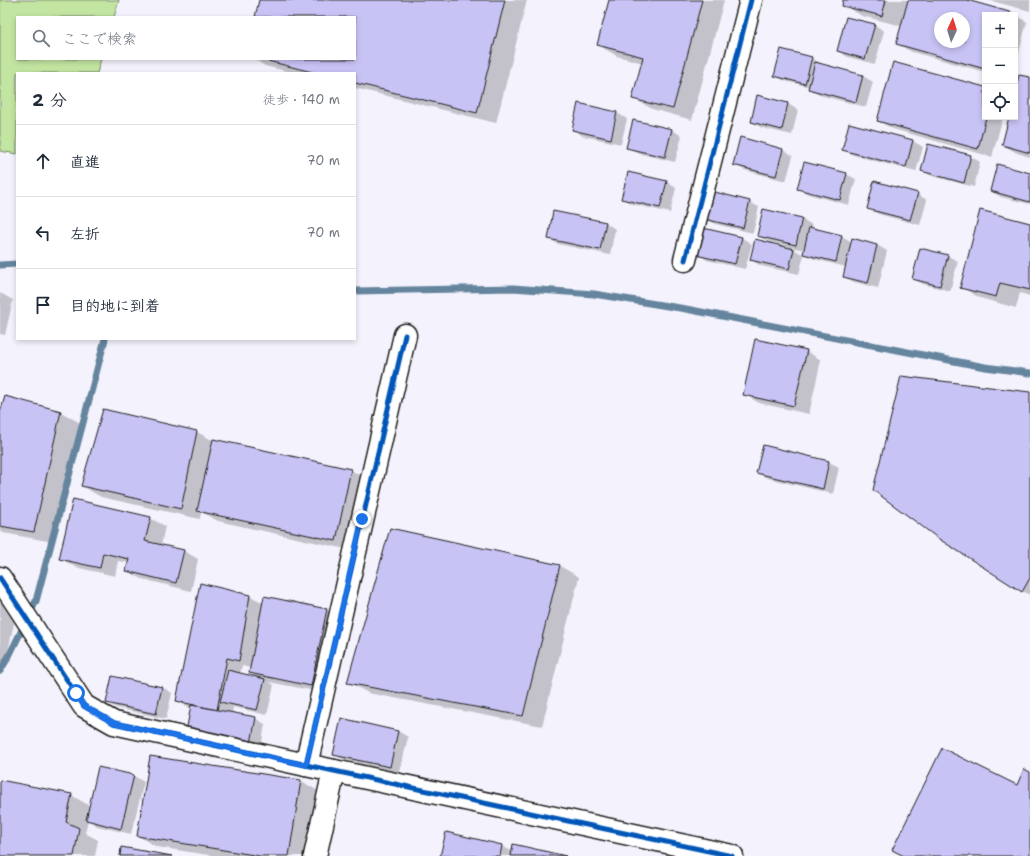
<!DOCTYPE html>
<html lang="ja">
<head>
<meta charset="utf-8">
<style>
  :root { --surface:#fff; --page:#f6f6f7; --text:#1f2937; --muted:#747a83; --line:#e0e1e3 }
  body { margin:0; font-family:"Shantell Sans","Klee One",sans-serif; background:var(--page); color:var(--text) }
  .controls { position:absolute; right:12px; top:12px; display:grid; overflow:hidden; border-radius:0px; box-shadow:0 2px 6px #0003 }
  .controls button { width:36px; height:36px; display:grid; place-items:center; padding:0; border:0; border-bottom:1px solid var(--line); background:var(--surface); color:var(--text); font:20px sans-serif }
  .compass { position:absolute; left:934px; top:12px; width:36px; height:36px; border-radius:50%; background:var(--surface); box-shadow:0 2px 6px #0003; rotate:4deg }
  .stop { position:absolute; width:12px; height:12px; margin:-9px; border:3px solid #1a73e8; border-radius:50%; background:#fff }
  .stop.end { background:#1a73e8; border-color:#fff; box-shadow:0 1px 4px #0008 }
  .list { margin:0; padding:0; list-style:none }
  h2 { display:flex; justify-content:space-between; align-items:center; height:52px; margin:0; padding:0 16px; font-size:17px }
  h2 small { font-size:13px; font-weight:400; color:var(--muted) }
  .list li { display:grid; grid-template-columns:26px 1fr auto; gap:12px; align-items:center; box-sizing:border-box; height:72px; padding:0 16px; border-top:1px solid var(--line) }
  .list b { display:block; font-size:15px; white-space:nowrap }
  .list em { font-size:13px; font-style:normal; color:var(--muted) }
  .icon { flex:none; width:22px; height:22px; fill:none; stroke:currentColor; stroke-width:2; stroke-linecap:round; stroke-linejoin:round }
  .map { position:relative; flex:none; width:1030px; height:856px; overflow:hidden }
  .search { position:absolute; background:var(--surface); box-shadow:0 2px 6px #0003; left:16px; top:16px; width:340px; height:44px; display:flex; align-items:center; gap:10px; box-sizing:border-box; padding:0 14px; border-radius:0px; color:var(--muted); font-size:15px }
  .panel { position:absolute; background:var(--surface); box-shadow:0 2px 6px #0003; left:16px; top:72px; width:340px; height:268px; border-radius:0px }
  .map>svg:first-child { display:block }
  .green { fill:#c2e6a1; stroke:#6f815e }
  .shadow { fill:#0003; fill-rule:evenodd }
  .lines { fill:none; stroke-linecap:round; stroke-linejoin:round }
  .stream { stroke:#65859e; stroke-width:7 }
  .building { fill:#c8c3f5; stroke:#1c1c1c; fill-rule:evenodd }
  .minor-casing { stroke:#1c1c1c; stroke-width:25 }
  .minor { stroke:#fff; stroke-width:22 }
  .cycleway-casing { stroke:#fff; stroke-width:8 }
  .cycleway { stroke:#0057b8; stroke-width:5 }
  .route { stroke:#1a73e8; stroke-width:5 }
</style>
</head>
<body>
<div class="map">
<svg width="1030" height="856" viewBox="0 0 1030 856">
  <rect width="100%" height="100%" fill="#f4f3fd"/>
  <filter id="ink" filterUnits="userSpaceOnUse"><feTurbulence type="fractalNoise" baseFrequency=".025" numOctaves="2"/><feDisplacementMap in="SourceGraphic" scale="8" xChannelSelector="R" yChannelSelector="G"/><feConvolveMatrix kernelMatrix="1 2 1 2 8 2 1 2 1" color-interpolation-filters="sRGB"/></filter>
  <g filter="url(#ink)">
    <polygon class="green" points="0,0 119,0 114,17 17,17 17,59 101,59 97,73 17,73 17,154 0,151"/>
    <g class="shadow">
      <polygon points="260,0 527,0 496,123 355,88 355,73 294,73 265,66 254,59 355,59 355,17 256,17"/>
      <polygon points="610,0 724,0 692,120 652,109 633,98 643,63 617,56 598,45"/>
      <path d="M 844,0 L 963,0 L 1013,13 L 1027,22 L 1015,68 L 1015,15 L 985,15 L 985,72 L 912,52 L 897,44 L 902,26 L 862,16 L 843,5 ZM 940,18 L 964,18 L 964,42 L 940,42 Z"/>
      <polygon points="988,0 1030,0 1030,11"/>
      <polygon points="875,25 884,31 875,64 848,57 838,51"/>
      <polygon points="811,58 821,63 821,65 863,76 873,82 866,107 819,95 809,89 810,87 785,81 775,76"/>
      <polygon points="1030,78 1030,157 1017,153 1003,145 1010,117 1015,117 1015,96"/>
      <polygon points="985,88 985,117 1003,117 992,157 893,129 878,121"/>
      <polygon points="758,97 788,104 798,110 792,135 762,128 752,122"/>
      <polygon points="579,104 617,113 627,119 621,144 583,136 573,130"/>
      <polygon points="634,122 672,130 682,136 675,162 637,153 627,147"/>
      <polygon points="850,124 913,141 923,147 916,172 853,155 843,149"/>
      <polygon points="741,139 783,150 793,156 786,181 744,170 734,164"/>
      <polygon points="970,156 980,162 974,187 932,176 922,171"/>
      <polygon points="846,174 856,179 849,205 808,194 798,188"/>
      <polygon points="1030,174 1030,204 1001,197 991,191"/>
      <polygon points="667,182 676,188 670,213 632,204 622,198"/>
      <polygon points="917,194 927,200 920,225 878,214 868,208"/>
      <polygon points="749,202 759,207 753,233 715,224 705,218"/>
      <polygon points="764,210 802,219 812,225 811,229 842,236 852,242 853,240 877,245 887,251 878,288 854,282 844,277 846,267 814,259 804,254 805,250 790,247 804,255 799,274 761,266 751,260 786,248 786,246 768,241 758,236"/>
      <polygon points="606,223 615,229 610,255 558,244 549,239"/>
      <polygon points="1030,224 1030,296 1020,293 1016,308 980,298 961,287"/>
      <polygon points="742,238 752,244 745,269 707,260 697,254"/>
      <polygon points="948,256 958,261 950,291 923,284 913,279"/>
      <polygon points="0,293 13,300 5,335 0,334"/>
      <polygon points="806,351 821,360 809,414 759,403 744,394"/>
      <polygon points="1030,393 1030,595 1022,591"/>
      <polygon points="6,397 61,412 80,423 53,542 3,533 0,531 0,417"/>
      <polygon points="103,410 197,432 214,441 214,440 351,470 370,481 355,551 218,521 201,512 200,519 101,497 82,486"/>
      <polygon points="764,446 829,462 839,467 833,494 767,478 757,472"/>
      <polygon points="150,518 165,526 161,546 184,551 198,559 191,591 142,579 127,571 129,563 118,561 115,576 75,567 60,558"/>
      <polygon points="560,566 579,577 542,726 368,693 348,682"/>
      <path d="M 201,584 L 250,596 L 264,603 L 326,610 L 341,618 L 326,693 L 269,682 L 274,685 L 267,715 L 233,707 L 232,714 L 255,718 L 265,724 L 261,748 L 177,701 ZM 242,666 L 251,668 L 250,673 L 258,678 L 240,674 Z"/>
      <polygon points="0,601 14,623 5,666 0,664"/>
      <polygon points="113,677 162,687 172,693 166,719 117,708 107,702"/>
      <polygon points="398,731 408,737 400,772 344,760 334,754"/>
      <polygon points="99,768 134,776 144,782 131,834 97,826 88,820 85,833 98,840 95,856 0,856 0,781 71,795 90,806"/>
      <polygon points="301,781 320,792 309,856 215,856 157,847 138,836"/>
      <polygon points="447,833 502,846 513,852 562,856 441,856"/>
    </g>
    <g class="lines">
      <g class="stream">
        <polyline points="0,265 17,264"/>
        <polyline points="355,291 513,288 594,294 686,309 985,367 1030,373"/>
        <polyline points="0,671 9,656 36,601 105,339"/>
      </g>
    </g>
    <g class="building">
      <polygon points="259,0 505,0 477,113 355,83 355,73 316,73 260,59 355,59 355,17 255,17"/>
      <polygon points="609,0 702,0 673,109 632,99 643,57 597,45"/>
      <polygon points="843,0 886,0 882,16 842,6"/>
      <path d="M 908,0 L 967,0 L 1013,13 L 1012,15 L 985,15 L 985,69 L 896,44 ZM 940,18 L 964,18 L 964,42 L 940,42 Z"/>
      <polygon points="846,17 875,24 865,59 837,51"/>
      <polygon points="781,49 812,57 805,84 774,76"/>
      <polygon points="815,62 863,75 856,102 808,89"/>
      <polygon points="893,62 985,87 985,117 986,117 978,149 877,121"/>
      <polygon points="1019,75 1030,77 1030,153 1002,145 1009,117 1015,117 1015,92"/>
      <polygon points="757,95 788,103 782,130 751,122"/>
      <polygon points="578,103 617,112 611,139 572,130"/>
      <polygon points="633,120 672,129 665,157 626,148"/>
      <polygon points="849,123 913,140 906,167 842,150"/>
      <polygon points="740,137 783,149 776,176 733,165"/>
      <polygon points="928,144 971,155 964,183 921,171"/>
      <polygon points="804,162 847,173 840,200 797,189"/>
      <polygon points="997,164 1030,173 1030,202 990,191"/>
      <polygon points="628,172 667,181 660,208 621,199"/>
      <polygon points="874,181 918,193 910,220 867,209"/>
      <polygon points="711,191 750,201 743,228 704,219"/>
      <polygon points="763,209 802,218 796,245 757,236"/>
      <polygon points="980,210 1030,223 1030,290 1000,283 996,297 960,288"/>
      <polygon points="553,211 606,222 600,250 548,239"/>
      <polygon points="809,227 842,235 836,262 803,254"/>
      <polygon points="703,228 742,237 735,264 696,255"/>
      <polygon points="852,238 877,245 868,283 843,277"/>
      <polygon points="755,239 794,249 789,269 750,260"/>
      <polygon points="920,248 948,255 940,286 912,279"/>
      <polygon points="755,339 807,350 794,406 743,395"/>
      <polygon points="901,376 1030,392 1030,578 1022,592 939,539 873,490"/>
      <polygon points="5,396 61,411 34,532 0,526 0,413"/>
      <polygon points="103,409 197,431 181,509 81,486"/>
      <polygon points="213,439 351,469 336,541 197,511"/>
      <polygon points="763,445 829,461 823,489 756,473"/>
      <polygon points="73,499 151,517 145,541 184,550 176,583 126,571 129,559 103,553 100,568 59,559"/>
      <polygon points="390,528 560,565 523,716 347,683"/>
      <polygon points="200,583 250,595 239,661 227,658 217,710 176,701"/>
      <polygon points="264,596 327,609 311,686 249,673"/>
      <polygon points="228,670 265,679 257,710 220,702"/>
      <polygon points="112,676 162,687 156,714 106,703"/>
      <polygon points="191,705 256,717 251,743 186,732"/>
      <polygon points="341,718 398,731 390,767 333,755"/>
      <polygon points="942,748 1017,785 1024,769 1030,772 1030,856 904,856 892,850"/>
      <polygon points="150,756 301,780 289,856 260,856 137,836"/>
      <polygon points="98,767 134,775 121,829 86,820"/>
      <polygon points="0,780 72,794 66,822 79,828 74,856 0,856"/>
      <polygon points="446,832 502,845 500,856 440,856"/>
      <polygon points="513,844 566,856 511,856"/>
      <polygon points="121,847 172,856 120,856"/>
    </g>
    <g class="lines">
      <defs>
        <g id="minor">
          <polyline points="685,260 751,0"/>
          <polyline points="0,578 84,706 114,723 306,765 732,856"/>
          <polyline points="306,765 405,335"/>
          <polyline points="315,856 334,771"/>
        </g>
      </defs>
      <use href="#minor" class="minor-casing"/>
      <use href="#minor" class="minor"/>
      <defs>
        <g id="cycleway">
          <polyline points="685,260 751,0"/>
          <polyline points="0,578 84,706 114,723 306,765 732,856"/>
          <polyline points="306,765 405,335"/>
        </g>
      </defs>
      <use href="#cycleway" class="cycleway-casing"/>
      <use href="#cycleway" class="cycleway"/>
    </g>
  </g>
  <g class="lines" filter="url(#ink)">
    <polyline class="route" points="76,693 84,706 114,723 306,765 362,519"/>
  </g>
</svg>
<div class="controls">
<button>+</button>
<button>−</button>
<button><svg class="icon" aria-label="locate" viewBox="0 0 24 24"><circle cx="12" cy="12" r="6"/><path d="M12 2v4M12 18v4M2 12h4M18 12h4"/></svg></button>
</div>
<svg class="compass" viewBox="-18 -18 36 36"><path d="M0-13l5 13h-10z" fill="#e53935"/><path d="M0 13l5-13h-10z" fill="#747a83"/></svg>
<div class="stop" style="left:76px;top:693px"></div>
<div class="stop end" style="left:362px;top:519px"></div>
<div class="search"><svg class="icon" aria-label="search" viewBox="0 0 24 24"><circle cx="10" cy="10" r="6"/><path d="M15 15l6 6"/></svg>ここで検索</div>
<section class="panel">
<h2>2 分<small>徒歩 · 140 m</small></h2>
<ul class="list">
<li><svg class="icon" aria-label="ahead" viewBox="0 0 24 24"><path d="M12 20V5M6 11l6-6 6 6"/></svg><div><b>直進</b></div><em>70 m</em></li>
<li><svg class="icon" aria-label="left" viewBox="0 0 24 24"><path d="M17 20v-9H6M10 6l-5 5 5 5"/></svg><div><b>左折</b></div><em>70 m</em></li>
<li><svg class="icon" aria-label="arrive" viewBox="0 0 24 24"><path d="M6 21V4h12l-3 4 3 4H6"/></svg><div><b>目的地に到着</b></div></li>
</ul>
</section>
</div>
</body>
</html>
